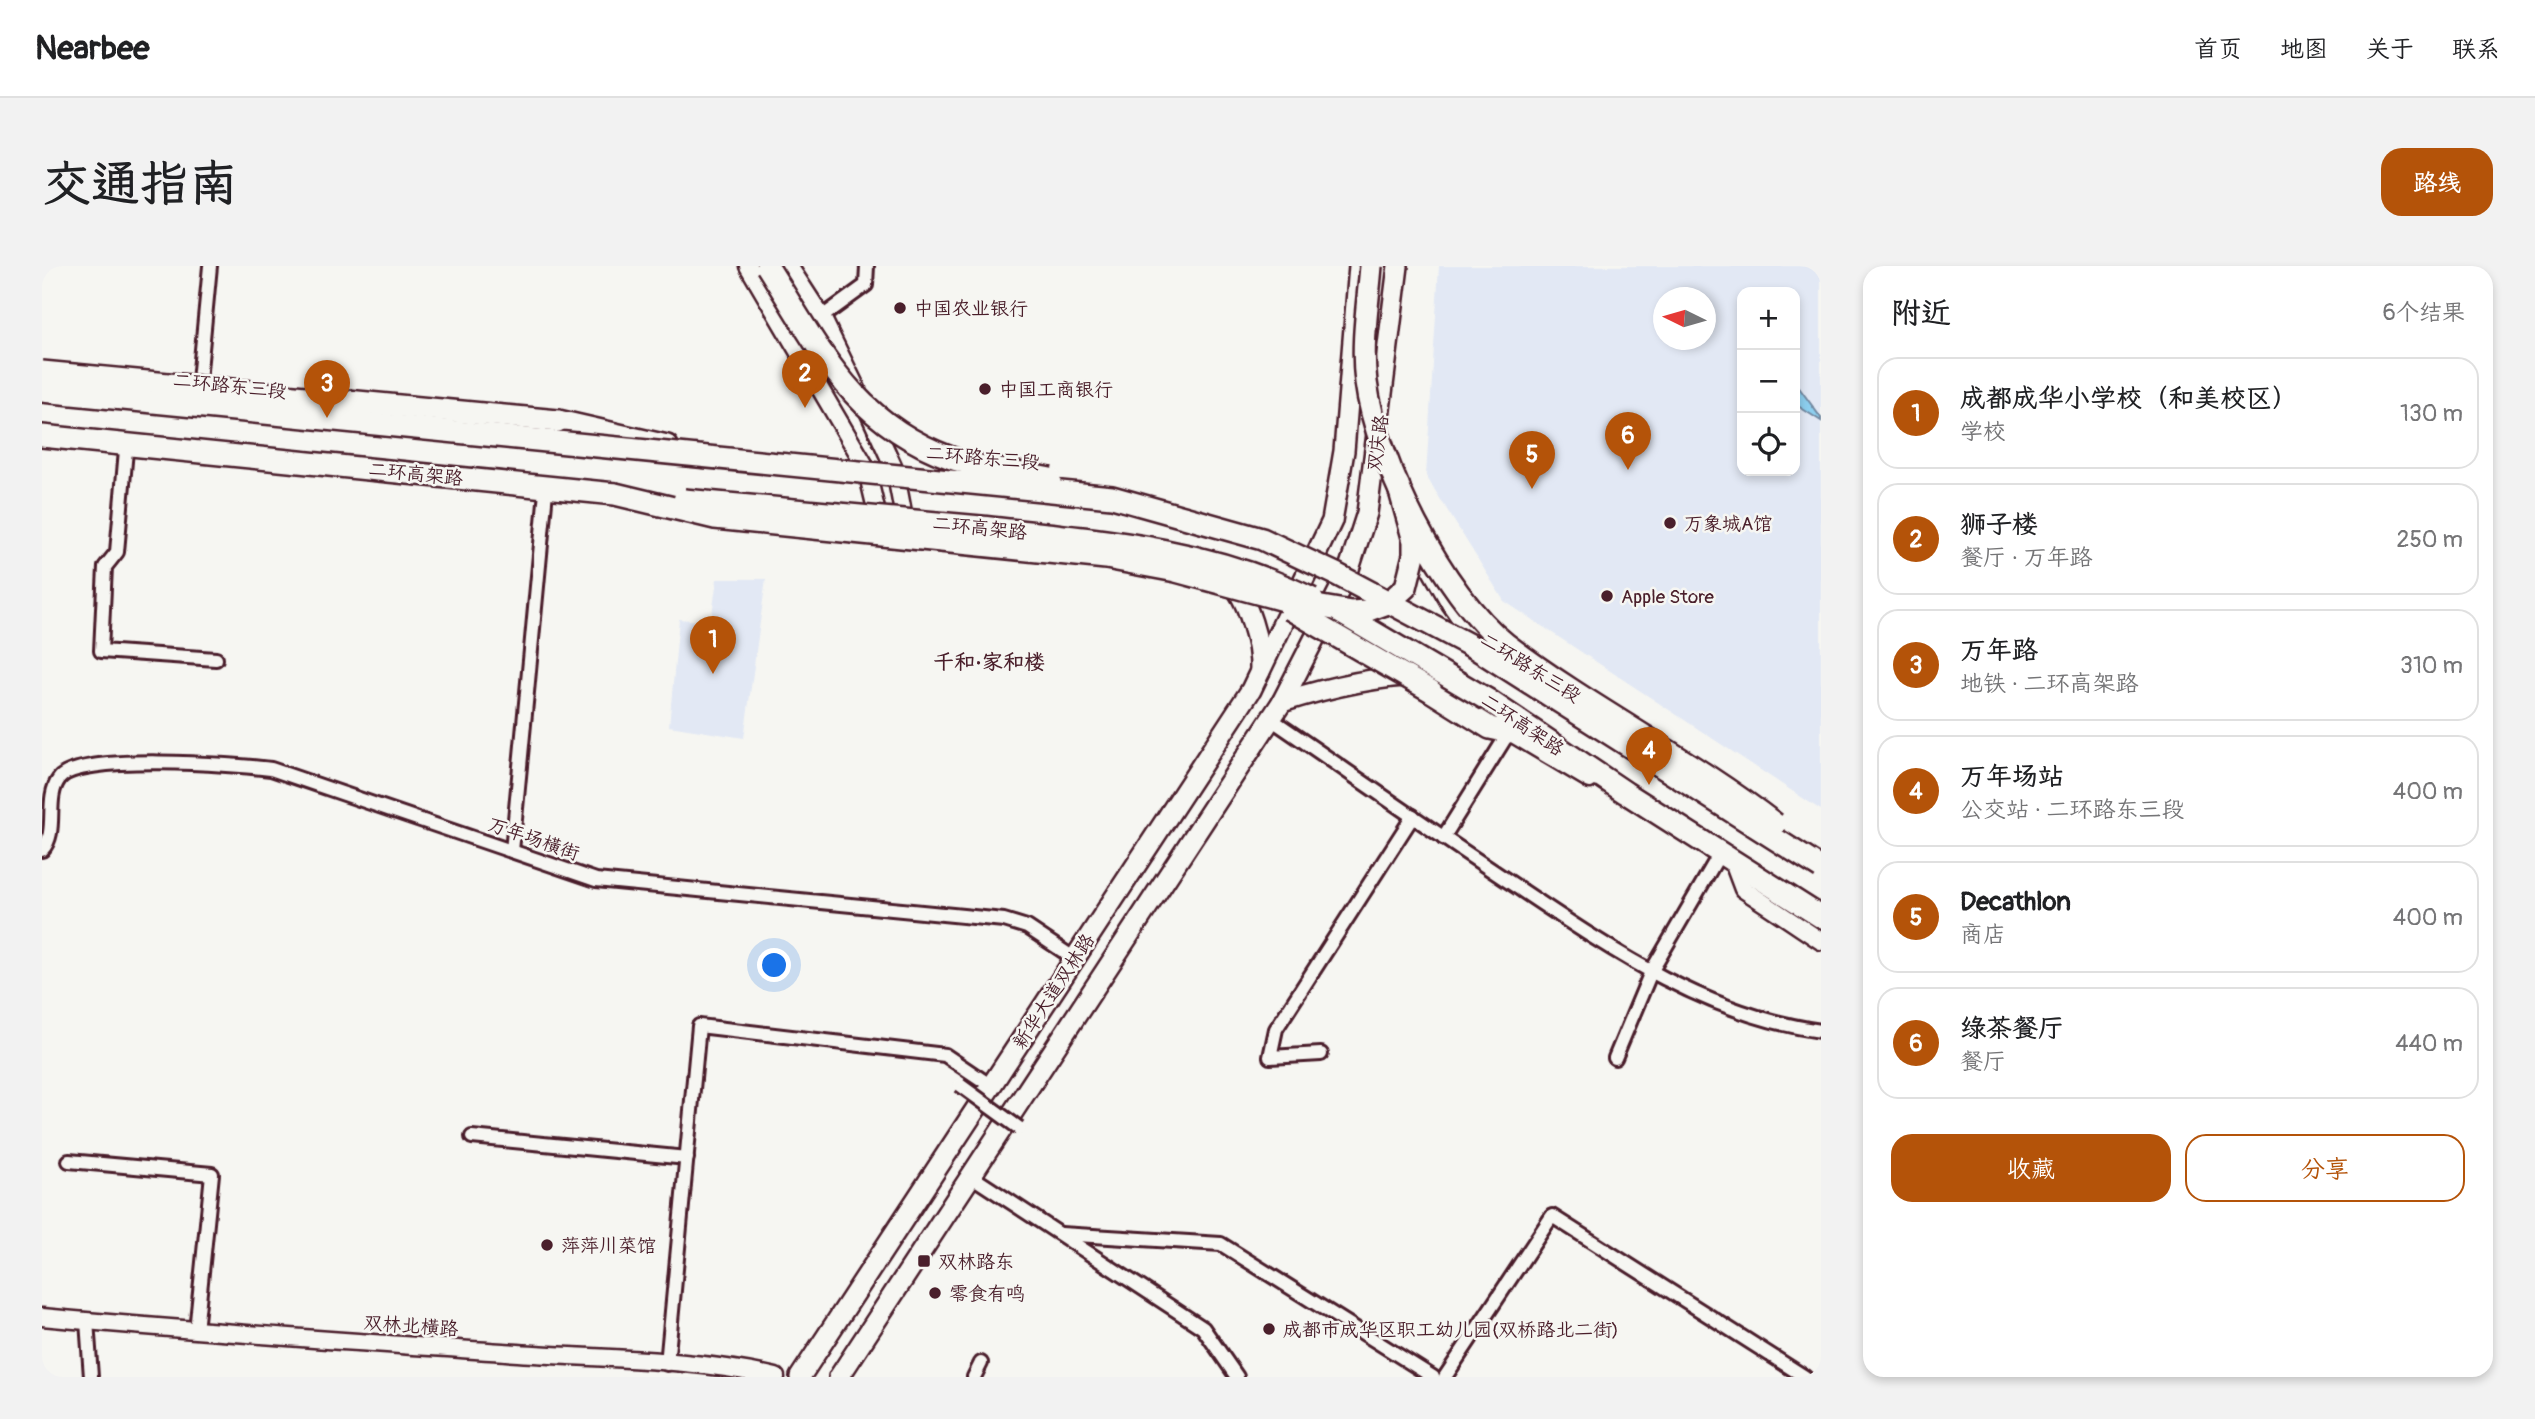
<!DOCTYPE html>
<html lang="zh">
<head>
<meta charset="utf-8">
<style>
  :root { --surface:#fff; --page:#f2f2f2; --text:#202124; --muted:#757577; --line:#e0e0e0; --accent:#b45309 }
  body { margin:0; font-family:Pangolin,"LXGW WenKai TC",sans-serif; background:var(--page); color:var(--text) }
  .controls { position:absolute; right:21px; top:21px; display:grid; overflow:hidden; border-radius:14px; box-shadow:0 4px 10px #0003 }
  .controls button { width:63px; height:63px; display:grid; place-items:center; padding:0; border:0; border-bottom:2px solid var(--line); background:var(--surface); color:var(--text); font:35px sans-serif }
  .compass { position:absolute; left:1611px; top:21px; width:63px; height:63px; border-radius:50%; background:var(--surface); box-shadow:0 4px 10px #0003; rotate:275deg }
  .you { position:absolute; left:733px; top:700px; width:24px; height:24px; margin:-18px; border:5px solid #fff; border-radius:50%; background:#1a73e8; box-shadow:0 0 0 10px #1a73e833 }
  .badge { display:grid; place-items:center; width:46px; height:46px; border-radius:50%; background:var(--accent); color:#fff; font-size:23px; font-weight:700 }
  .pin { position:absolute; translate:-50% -58px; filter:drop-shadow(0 2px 4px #0008) }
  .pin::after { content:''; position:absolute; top:37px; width:24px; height:21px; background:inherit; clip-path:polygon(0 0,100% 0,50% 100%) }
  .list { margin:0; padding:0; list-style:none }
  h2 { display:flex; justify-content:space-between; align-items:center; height:91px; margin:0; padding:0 28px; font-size:30px }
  h2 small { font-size:23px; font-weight:400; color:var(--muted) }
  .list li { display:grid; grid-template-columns:46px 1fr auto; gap:21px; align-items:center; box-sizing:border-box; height:112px; margin:0 14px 14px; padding:0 14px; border:2px solid var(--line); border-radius:21px }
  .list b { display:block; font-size:26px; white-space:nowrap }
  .list p { margin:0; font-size:23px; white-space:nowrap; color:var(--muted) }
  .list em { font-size:23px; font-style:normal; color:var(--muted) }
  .actions { display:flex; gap:14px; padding:21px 28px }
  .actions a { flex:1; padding:16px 0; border:2px solid var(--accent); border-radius:21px; text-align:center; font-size:24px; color:var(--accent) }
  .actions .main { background:var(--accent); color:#fff }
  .icon { flex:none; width:38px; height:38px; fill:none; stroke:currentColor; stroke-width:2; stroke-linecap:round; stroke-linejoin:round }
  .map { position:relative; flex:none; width:1779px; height:1111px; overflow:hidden; border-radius:21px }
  header { display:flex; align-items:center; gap:42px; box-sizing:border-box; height:98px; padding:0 35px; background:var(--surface); border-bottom:2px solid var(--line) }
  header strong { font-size:33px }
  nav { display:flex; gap:38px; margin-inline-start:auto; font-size:24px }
  .intro { display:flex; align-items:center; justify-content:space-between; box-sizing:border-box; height:168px; padding:0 42px }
  h1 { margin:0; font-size:49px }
  .button { padding:18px 32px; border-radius:21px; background:var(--accent); color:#fff; font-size:24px; font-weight:700 }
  main { display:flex; gap:42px; padding:0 42px }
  aside { flex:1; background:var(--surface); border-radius:21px; box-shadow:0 4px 10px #0003 }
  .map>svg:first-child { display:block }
  .built { fill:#e2e8f4; fill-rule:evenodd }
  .water { fill:#8dcfef; stroke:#7289a1; stroke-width:2 }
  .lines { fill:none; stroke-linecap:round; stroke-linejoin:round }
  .street-casing { stroke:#4a1f2b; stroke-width:18 }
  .secondary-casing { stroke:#4a1f2b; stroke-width:21 }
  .primary-casing { stroke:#4a1f2b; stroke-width:24 }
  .highway-casing { stroke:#4a1f2b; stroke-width:26 }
  .street { stroke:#f6f6f2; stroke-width:12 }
  .secondary { stroke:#f6f6f2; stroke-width:16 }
  .primary { stroke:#f6f6f2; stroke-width:19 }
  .highway { stroke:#f6f6f2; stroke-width:21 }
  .street-bridge-casing { stroke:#4a1f2b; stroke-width:18; stroke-linecap:butt }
  .highway-bridge-casing { stroke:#4a1f2b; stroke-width:26; stroke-linecap:butt }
  .street-bridge { stroke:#f6f6f2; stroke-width:12 }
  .highway-bridge { stroke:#f6f6f2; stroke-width:21 }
  .poi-dot { fill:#4a1f2b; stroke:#f6f6f2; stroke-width:2.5 }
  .labels { text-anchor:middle; stroke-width:5; stroke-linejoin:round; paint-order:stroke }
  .poi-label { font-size:19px; fill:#4a1f2b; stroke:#f6f6f2; text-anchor:start }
  .street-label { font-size:19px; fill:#4a1f2b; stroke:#f6f6f2 }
  .neighbourhood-label { font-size:21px; font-weight:bold; fill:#4a1f2b; stroke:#f6f6f2 }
</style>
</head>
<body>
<header>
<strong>Nearbee</strong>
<nav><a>首页</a><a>地图</a><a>关于</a><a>联系</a></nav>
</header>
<div class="intro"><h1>交通指南</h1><a class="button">路线</a></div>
<main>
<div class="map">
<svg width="1779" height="1111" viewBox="0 0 1779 1111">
  <rect width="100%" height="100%" fill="#f6f6f2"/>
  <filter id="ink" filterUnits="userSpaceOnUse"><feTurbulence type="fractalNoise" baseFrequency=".0143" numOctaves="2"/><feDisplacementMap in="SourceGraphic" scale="14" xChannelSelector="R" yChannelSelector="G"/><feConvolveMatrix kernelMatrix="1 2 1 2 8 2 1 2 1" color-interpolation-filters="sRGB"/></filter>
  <g filter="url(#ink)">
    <g class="built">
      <path d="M 1397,0 L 1779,0 L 1779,544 L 1462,335 L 1384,210 ZM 1700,26 L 1753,26 L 1753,205 L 1700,205 ZM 1622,32 L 1664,32 L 1664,74 L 1622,74 Z"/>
      <polygon points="675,313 724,313 702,472 627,460 637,353 669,356"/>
    </g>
    <polygon class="water" points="1753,116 1779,152 1779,155 1753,138"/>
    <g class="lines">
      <defs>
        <g id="street">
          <polyline points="780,51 824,19 825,0"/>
          <polyline points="156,125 168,0"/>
          <polyline points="84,184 75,286 63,301 59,385 174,393"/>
          <path d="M 1229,453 C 1311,509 1392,566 1475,621 C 1569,684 1664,749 1779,765"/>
          <polyline points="1401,572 1467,466"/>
          <path d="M 0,584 C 17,566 2,533 17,513 C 35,486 195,499 229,503 L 554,614 L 962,654 L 985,661 L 1033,693"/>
          <polyline points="470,585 504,225"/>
          <polyline points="1279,788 1228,791 1234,763 1371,550"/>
          <polyline points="1573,792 1609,706 1677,589"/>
          <polyline points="430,871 645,892"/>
          <polyline points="27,895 170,908 154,1065"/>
          <polyline points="929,910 1161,1062 1195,1111"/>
          <polyline points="1019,968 1179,978 1391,1111"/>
          <polyline points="45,1055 49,1111"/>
          <polyline points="625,1098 657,760 903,789 949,820"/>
          <polyline points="932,1111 939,1097"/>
          <polyline points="1403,1111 1510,950 1763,1111"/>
        </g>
        <g id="secondary">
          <polyline points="706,0 824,201 838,260"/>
          <polyline points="747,0 780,51 815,123"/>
          <polyline points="825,143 853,204 864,262"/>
          <polyline points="1459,461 1548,514"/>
          <polyline points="1692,599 1701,623 1779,675"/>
          <path d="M 0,1051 C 158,1066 317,1076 476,1087 C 561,1093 651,1092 734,1111"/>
        </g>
        <g id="primary">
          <polyline points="1386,296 1410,338 1447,391"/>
          <path d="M 1186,313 C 1206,331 1219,379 1218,405"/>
          <path d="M 1240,436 C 1287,421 1333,410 1382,409"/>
          <polyline points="758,1111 1209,424 1290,255 1302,185 1317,0"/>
          <polyline points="797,1111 1240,436 1305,309 1325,247 1356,0"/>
        </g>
        <g id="highway">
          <polyline points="516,155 625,180"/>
          <polyline points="0,170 573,228"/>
          <polyline points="1389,425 1448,462 1467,466"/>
          <polyline points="1446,434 1584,527 1779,651"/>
        </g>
      </defs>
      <use href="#street" class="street-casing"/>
      <use href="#secondary" class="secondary-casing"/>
      <use href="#primary" class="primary-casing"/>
      <use href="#highway" class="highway-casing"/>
      <use href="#street" class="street"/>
      <use href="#secondary" class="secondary"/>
      <use href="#primary" class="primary"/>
      <use href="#highway" class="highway"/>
      <defs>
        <polyline id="street-bridge" points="918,819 977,862"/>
        <g id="highway-bridge">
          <path d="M 725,0 C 778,83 810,156 909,192 C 940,203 975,206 1008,213"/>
          <path d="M 1329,0 C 1326,38 1319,78 1324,116 C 1334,195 1401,329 1464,378 C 1549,443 1648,492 1733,558"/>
          <polyline points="0,106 516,155"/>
          <polyline points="0,125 1070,231 1220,273 1294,308 1433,382 1779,602"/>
          <polyline points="573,228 673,252 1064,292 1134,305 1245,335 1309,346 1324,345 1346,337 1364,321 1372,289 1372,275 1356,218"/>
          <path d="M 642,234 C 741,243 840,252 939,261 C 1053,273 1166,281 1270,333"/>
          <polyline points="1248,343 1389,425"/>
          <polyline points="1299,347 1446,434"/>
        </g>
      </defs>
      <use href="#street-bridge" class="street-bridge-casing"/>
      <use href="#highway-bridge" class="highway-bridge-casing"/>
      <use href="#street-bridge" class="street-bridge"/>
      <use href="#highway-bridge" class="highway-bridge"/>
    </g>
  </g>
  <g class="poi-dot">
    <circle cx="858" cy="42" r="7"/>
    <circle cx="943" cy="123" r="7"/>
    <circle cx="1628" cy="257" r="7"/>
    <circle cx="1565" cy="330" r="7"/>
    <circle cx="505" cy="979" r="7"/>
    <rect x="875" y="988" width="14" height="14" rx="3.5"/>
    <circle cx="893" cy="1027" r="7"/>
    <circle cx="1227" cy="1063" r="7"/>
  </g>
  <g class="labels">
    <g class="poi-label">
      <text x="872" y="49">中国农业银行</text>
      <text x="957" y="130">中国工商银行</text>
      <text x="1642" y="264">万象城A馆</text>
      <text x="1579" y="337">Apple Store</text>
      <text x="519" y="986">萍萍川菜馆</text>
      <text x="896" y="1002">双林路东</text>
      <text x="907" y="1034">零食有鸣</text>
      <text x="1241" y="1070">成都市成华区职工幼儿园(双桥路北二街)</text>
    </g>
    <g class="street-label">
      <text transform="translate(188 119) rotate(6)" y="7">二环路东三段</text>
      <text transform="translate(1335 177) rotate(-82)" y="7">双庆路</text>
      <text transform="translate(941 191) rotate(5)" y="7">二环路东三段</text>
      <text transform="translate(374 207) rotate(6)" y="7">二环高架路</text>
      <text transform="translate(938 261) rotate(6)" y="7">二环高架路</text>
      <text transform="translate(1489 401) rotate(32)" y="7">二环路东三段</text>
      <text transform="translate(1481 458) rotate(34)" y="7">二环高架路</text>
      <text transform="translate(492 572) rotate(19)" y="7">万年场横街</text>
      <text transform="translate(1011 725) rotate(-57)" y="7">新华大道双林路</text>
      <text transform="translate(369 1059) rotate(4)" y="7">双林北横路</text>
    </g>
    <g class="neighbourhood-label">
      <text x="947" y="403">千和·家和楼</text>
    </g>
  </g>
</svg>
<div class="controls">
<button>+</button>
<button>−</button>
<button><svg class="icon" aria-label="locate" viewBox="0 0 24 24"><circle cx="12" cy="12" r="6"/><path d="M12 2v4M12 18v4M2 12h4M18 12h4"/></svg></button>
</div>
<svg class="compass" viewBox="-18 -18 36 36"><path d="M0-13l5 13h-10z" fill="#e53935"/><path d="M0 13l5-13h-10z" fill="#757577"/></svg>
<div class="you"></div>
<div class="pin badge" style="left:671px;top:408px">1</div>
<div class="pin badge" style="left:763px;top:142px">2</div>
<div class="pin badge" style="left:285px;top:152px">3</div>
<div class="pin badge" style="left:1607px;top:519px">4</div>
<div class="pin badge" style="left:1490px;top:223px">5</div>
<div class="pin badge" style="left:1586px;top:204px">6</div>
</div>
<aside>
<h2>附近<small>6个结果</small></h2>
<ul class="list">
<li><span class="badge">1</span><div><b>成都成华小学校（和美校区）</b><p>学校</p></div><em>130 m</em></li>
<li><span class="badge">2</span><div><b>狮子楼</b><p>餐厅 · 万年路</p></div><em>250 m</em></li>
<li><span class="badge">3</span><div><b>万年路</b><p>地铁 · 二环高架路</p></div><em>310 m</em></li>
<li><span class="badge">4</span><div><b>万年场站</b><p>公交站 · 二环路东三段</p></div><em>400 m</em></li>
<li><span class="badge">5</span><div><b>Decathlon</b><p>商店</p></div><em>400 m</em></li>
<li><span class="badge">6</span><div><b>绿茶餐厅</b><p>餐厅</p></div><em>440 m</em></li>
</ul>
<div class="actions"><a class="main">收藏</a><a>分享</a></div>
</aside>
</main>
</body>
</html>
